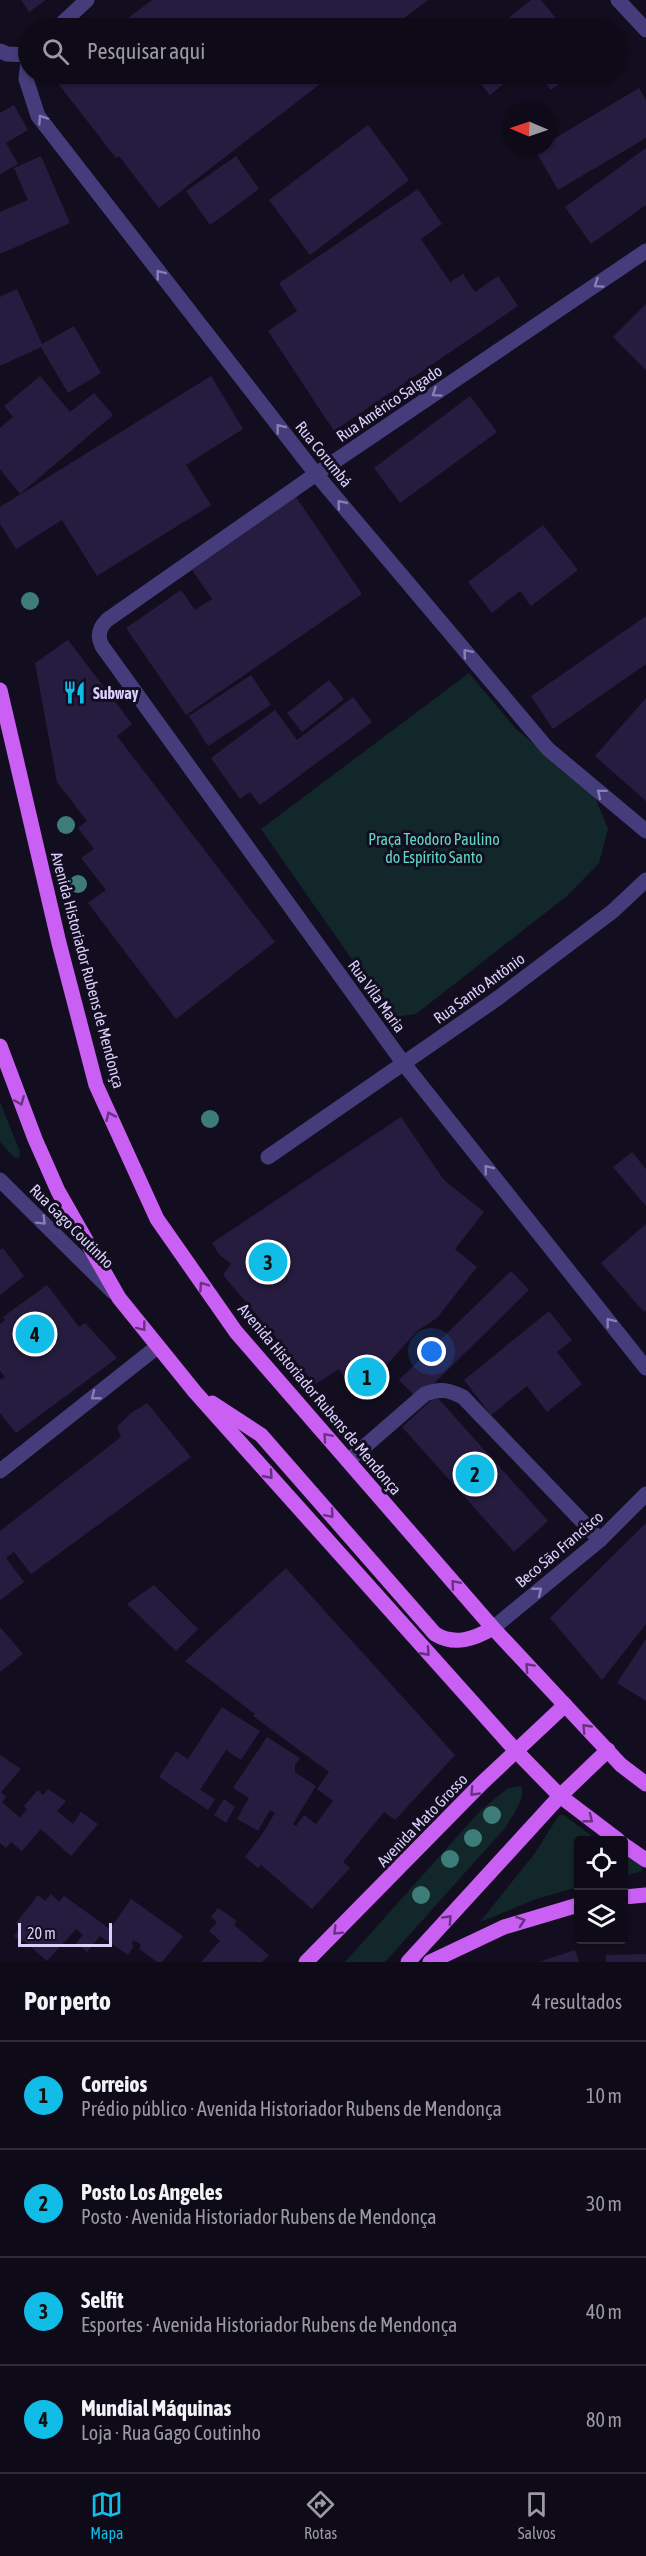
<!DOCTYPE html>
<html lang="pt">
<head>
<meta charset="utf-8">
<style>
  :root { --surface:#0e0a17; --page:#171320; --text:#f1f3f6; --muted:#9b9aa1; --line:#2e2b36; --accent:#11bce7 }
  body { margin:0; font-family:"Asap Condensed",sans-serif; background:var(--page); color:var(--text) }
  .controls { position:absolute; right:18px; bottom:18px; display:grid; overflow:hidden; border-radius:6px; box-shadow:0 2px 4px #0004 }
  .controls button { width:54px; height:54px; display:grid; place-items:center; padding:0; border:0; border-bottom:2px solid var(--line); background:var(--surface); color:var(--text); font:30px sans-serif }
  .compass { position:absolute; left:502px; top:102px; width:54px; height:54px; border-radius:50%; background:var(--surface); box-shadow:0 2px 4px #0004; rotate:272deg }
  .scale { position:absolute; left:18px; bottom:15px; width:94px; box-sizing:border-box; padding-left:6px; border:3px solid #d9d0fc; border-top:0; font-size:16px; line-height:21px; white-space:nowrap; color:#d9d0fc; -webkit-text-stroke:4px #130e1f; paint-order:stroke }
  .you { position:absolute; left:432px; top:1352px; width:21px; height:21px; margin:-15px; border:4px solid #fff; border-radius:50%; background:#1a73e8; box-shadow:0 0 0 9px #1a73e833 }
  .badge { display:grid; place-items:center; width:39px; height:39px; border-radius:50%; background:var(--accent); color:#111; font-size:20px; font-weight:700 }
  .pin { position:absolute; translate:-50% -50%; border:3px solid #fff; box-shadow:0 2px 6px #0006 }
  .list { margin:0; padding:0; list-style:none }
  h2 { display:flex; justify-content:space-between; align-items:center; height:78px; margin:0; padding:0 24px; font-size:26px }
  h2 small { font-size:20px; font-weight:400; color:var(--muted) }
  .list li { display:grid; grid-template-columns:39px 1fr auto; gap:18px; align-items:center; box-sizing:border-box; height:108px; padding:0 24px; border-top:2px solid var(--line) }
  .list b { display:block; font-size:22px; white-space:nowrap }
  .list p { margin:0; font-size:20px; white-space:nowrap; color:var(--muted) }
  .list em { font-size:20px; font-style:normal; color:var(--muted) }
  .icon { flex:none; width:33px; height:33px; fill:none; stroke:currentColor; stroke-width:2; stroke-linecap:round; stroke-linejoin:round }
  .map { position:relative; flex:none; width:646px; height:1962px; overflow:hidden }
  .search { position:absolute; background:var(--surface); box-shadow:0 2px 4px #0004; left:18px; right:18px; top:18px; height:66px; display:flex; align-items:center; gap:15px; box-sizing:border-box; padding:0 21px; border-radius:33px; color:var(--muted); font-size:22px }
  .sheet { height:510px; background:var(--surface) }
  nav { display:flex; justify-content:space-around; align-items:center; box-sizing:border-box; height:84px; border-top:2px solid var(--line); background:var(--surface); font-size:16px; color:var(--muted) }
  nav a { display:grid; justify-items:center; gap:3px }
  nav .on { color:var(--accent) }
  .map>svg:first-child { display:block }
  .green { fill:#122729 }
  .building { fill:#261c3f }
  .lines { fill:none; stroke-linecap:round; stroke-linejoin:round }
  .minor { stroke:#453d7b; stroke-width:15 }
  .major { stroke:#ca60f3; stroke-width:15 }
  .tree { fill:#3e7c7a }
  .oneway { stroke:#887fb5 }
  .oneway2 { stroke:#65337e }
  .labels { text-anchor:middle; stroke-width:6; stroke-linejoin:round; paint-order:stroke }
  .street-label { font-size:16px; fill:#d9d0fc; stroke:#130e1f }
  .poi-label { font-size:16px; font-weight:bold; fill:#d9d0fc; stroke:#130e1f; text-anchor:start }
  .park-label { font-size:16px; fill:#62d6c4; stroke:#130e1f }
</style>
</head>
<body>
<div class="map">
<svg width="646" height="1962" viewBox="0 0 646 1962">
  <rect width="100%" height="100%" fill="#130e1f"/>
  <g class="green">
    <polygon points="469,673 515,728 595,797 608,829 599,863 567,896 416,1014 392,1017 261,829"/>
    <polygon points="0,1102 20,1152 19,1158 14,1157 0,1142"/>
    <path d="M 521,1786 C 527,1799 511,1817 505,1828 L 385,1962 L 345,1962 L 481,1810 L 508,1788 Z"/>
    <polygon points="559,1815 564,1815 597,1840 578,1840 578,1887 536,1899 480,1922 535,1853"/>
    <polygon points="624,1855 642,1865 642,1871 624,1876"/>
  </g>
  <g class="building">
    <polygon points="21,0 46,0 29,12"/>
    <polygon points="152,0 428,0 391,28 115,28"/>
    <polygon points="531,0 541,0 564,28 496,28"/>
    <polygon points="57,74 333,74 159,208 119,156 116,158 53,77"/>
    <polygon points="473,74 516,74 490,95"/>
    <polygon points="538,74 572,74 551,90"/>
    <polygon points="639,88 646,100 646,138 558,190 535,150 547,147 547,143"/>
    <polygon points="14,105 28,130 6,143 18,164 0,174 0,113"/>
    <polygon points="368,125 409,180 310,255 269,200"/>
    <polygon points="646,148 646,205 591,244 565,207"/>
    <polygon points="41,156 70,223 0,254 0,212 28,200 14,168"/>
    <polygon points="236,156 259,189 210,225 186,191"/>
    <polygon points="418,189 442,224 421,239 450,282 463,274 475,292 498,276 518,306 334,431 268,331 297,311 279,283"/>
    <polygon points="17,289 42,344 74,326 101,373 68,393 41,347 0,366 0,297"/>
    <polygon points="646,304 646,370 613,337"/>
    <polygon points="40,376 70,412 94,393 113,415 20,494 0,469 0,428 13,417 4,406"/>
    <polygon points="211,376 243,429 186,465 211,505 97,576 62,520 16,549 0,524 0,507"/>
    <polygon points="470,396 497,432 400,503 374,468"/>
    <polygon points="296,497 362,594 186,715 126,628 181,590 195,610 212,599 192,570"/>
    <polygon points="543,525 578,570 531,606 520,591 492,613 468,582"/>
    <polygon points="646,616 646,664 553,729 531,696"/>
    <polygon points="68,640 132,724 117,736 275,942 176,1019 88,903 106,890 81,858 94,849 78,828 87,821 57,782 35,663"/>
    <polygon points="251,675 271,705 208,746 189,716"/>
    <polygon points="329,680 344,699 302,732 287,713"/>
    <polygon points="353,697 372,722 260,805 250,792 240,799 211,758 275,710 297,740"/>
    <polygon points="646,698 646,801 595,756"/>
    <polygon points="401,1117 444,1180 484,1212 455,1249 477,1267 437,1318 417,1331 358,1397 339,1369 315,1384 223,1275 231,1264 219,1254 212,1243"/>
    <polygon points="632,1152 646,1169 646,1206 613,1167"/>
    <polygon points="646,1224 646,1310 644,1312 601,1263"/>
    <polygon points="3,1248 24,1276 0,1295 0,1250"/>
    <polygon points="511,1271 529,1290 418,1399 399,1380"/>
    <polygon points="47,1285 79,1327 85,1323 117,1358 16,1433 0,1413 0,1378 1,1380 5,1377 0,1371 0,1324 5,1320 3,1317"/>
    <polygon points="549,1311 572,1340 557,1352 582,1384 547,1412 527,1386 491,1415 464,1380"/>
    <polygon points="436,1396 548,1521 514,1552 402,1427"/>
    <polygon points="147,1403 191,1457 31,1574 14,1552 6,1558 24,1582 0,1600 0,1531 121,1437 117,1427 131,1413"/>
    <polygon points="646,1523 646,1624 602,1680 550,1618"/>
    <polygon points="286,1568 455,1755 395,1820 384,1812 343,1862 350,1868 312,1909 261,1865 258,1868 245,1857 263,1833 275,1813 270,1810 258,1831 237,1819 249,1798 233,1788 267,1737 300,1758 295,1765 295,1772 316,1786 293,1824 296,1826 304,1815 316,1824 333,1801 317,1789 329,1772 253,1716 255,1714 185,1661"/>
    <polygon points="154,1585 198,1629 176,1651 127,1604"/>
    <polygon points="0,1627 23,1654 0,1672"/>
    <polygon points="646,1639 646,1701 617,1683"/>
    <polygon points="222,1707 260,1731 241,1760 226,1750 200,1790 215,1799 208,1810 159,1777 176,1751 188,1759"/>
    <polygon points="0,1755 21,1769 1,1792 6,1797 2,1802 20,1818 27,1809 24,1806 38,1790 43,1795 48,1789 66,1801 57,1811 73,1824 81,1812 98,1824 71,1856 41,1829 22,1851 11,1842 6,1848 0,1843"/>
    <polygon points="224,1799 235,1807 226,1823 214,1815"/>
    <polygon points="51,1894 59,1902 64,1896 110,1929 131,1899 183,1936 162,1962 157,1962 139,1949 141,1945 134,1940 131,1944 134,1946 128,1955 100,1936 87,1952 76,1943 83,1935 76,1929 47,1961 23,1940 21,1942 14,1936 21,1928 16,1923 38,1895 45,1901"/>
    <polygon points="218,1908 237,1921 234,1925 269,1955 262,1962 201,1962 220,1941 209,1931 217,1922 211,1917"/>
    <polygon points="575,1950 579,1962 539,1962"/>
    <polygon points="646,1954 646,1962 606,1962 606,1955"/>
  </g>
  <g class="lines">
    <g class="minor">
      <polyline points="618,0 646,30"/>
      <polyline points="57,28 87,0"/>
      <polyline points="0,51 7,54 28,55"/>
      <polyline points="28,62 26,79 38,116 316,474 548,749 646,831"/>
      <path d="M 646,251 L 316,474 L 107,620 C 99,628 97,636 102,646 L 404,1064 L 646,1368"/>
      <polyline points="268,1157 498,998 613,911 646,880"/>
      <polyline points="0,1180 113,1292"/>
      <path d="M 348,1461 L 425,1394 C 440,1388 449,1390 463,1397 L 600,1540"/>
      <polyline points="0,1471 157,1347"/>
      <polyline points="493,1628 600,1540 646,1494"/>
    </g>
    <g class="major">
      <polyline points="0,690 59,943 96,1085 157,1219 236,1332 493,1628 621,1765 646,1784"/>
      <polyline points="0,1046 35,1139 58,1191 119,1298 195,1392 517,1752 560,1796 618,1840"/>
      <path d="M 212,1403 L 261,1435 L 435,1634 C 455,1646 474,1639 493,1628"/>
      <polyline points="624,1845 646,1860"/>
      <polyline points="624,1897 646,1895"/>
      <polyline points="306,1962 482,1783 565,1705"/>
      <polyline points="408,1962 560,1796 608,1750"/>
      <polyline points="430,1962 504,1927 578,1905"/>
    </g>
  </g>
  <g class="tree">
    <circle cx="30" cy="601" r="9"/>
    <circle cx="66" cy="825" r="9"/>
    <circle cx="78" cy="884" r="9"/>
    <circle cx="210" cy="1119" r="9"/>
    <circle cx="492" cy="1815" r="9"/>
    <circle cx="473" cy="1838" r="9"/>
    <circle cx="450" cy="1859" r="9"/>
    <circle cx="421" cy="1895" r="9"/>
  </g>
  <defs><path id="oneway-chevron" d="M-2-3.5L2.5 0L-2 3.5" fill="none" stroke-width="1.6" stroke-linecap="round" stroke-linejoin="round" transform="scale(1.5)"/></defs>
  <g class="oneway">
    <use href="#oneway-chevron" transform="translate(42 119) rotate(-124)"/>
    <use href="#oneway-chevron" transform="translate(160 274) rotate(-128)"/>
    <use href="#oneway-chevron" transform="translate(598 284) rotate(146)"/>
    <use href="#oneway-chevron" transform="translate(436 393) rotate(146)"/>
    <use href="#oneway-chevron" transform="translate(280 428) rotate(-128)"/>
    <use href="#oneway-chevron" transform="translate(341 504) rotate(-130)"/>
    <use href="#oneway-chevron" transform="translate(467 653) rotate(-130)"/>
    <use href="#oneway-chevron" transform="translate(601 793) rotate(-140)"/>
    <use href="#oneway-chevron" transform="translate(488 1169) rotate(-128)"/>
    <use href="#oneway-chevron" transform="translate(42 1221) rotate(45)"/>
    <use href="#oneway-chevron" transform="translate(610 1322) rotate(-128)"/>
    <use href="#oneway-chevron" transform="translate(95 1396) rotate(142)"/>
    <use href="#oneway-chevron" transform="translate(538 1591) rotate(-39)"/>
  </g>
  <g class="oneway2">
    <use href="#oneway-chevron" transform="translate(20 1101) rotate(68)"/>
    <use href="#oneway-chevron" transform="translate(110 1116) rotate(-114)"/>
    <use href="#oneway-chevron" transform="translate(203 1286) rotate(-125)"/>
    <use href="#oneway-chevron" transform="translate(142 1327) rotate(52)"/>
    <use href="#oneway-chevron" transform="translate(327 1437) rotate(-131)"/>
    <use href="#oneway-chevron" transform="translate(269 1475) rotate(48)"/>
    <use href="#oneway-chevron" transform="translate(330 1514) rotate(49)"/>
    <use href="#oneway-chevron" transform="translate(455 1584) rotate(-131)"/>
    <use href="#oneway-chevron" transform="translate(426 1652) rotate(48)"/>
    <use href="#oneway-chevron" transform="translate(529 1667) rotate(-133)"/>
    <use href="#oneway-chevron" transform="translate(586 1728) rotate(-134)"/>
    <use href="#oneway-chevron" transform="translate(474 1792) rotate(134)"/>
    <use href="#oneway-chevron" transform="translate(589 1819) rotate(38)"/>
    <use href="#oneway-chevron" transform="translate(448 1919) rotate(-47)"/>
    <use href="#oneway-chevron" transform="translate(521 1921) rotate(-19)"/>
    <use href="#oneway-chevron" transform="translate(337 1931) rotate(135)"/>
  </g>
  <defs>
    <symbol id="restaurant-bare" viewBox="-9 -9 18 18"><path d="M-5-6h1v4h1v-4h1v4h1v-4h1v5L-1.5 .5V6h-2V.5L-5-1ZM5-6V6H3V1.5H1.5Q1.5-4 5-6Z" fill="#11bce7" stroke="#130e1f" stroke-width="2.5" paint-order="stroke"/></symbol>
  </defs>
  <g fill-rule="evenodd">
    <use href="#restaurant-bare" x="58" y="676" width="33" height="33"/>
  </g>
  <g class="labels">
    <g class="street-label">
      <text transform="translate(389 403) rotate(-34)" y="6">Rua Américo Salgado</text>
      <text transform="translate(324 454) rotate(51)" y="6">Rua Corumbá</text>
      <text transform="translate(88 970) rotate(75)" y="6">Avenida Historiador Rubens de Mendonça</text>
      <text transform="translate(479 988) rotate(-36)" y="6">Rua Santo Antônio</text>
      <text transform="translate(377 996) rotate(54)" y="6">Rua Vila Maria</text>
      <text transform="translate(72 1226) rotate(45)" y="6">Rua Gago Coutinho</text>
      <text transform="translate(320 1399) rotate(50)" y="6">Avenida Historiador Rubens de Mendonça</text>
      <text transform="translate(559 1549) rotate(-40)" y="6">Beco São Francisco</text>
      <text transform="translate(422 1820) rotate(-46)" y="6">Avenida Mato Grosso</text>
    </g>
    <g class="poi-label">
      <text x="93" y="699">Subway</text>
    </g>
    <g class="park-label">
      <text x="434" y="845">Praça Teodoro Paulino<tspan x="434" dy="18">do Espírito Santo</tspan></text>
    </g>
  </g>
</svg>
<div class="controls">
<button><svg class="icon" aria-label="locate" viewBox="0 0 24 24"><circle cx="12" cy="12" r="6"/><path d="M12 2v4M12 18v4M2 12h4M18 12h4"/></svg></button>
<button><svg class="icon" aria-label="layers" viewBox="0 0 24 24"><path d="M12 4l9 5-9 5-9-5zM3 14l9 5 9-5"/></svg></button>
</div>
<svg class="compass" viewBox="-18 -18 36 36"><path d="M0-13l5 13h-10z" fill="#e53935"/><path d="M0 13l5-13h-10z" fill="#9b9aa1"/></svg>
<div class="scale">20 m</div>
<div class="you"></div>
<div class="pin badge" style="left:367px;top:1377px">1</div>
<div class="pin badge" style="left:475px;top:1474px">2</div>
<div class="pin badge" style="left:268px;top:1262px">3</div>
<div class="pin badge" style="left:35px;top:1334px">4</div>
<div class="search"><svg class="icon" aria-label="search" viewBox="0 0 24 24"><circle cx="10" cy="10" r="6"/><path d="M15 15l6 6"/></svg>Pesquisar aqui</div>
</div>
<section class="sheet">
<h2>Por perto<small>4 resultados</small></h2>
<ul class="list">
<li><span class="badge">1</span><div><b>Correios</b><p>Prédio público · Avenida Historiador Rubens de Mendonça</p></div><em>10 m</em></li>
<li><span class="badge">2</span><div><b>Posto Los Angeles</b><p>Posto · Avenida Historiador Rubens de Mendonça</p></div><em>30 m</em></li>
<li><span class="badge">3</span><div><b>Selfit</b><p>Esportes · Avenida Historiador Rubens de Mendonça</p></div><em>40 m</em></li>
<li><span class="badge">4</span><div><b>Mundial Máquinas</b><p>Loja · Rua Gago Coutinho</p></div><em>80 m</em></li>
</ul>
</section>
<nav>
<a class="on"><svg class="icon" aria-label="map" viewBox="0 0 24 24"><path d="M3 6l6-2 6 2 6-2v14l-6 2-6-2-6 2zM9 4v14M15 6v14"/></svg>Mapa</a>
<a><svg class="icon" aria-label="directions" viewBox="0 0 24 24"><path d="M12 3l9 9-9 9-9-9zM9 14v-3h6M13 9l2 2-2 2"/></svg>Rotas</a>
<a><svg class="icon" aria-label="saved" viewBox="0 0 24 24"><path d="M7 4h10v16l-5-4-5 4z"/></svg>Salvos</a>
</nav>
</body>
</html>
